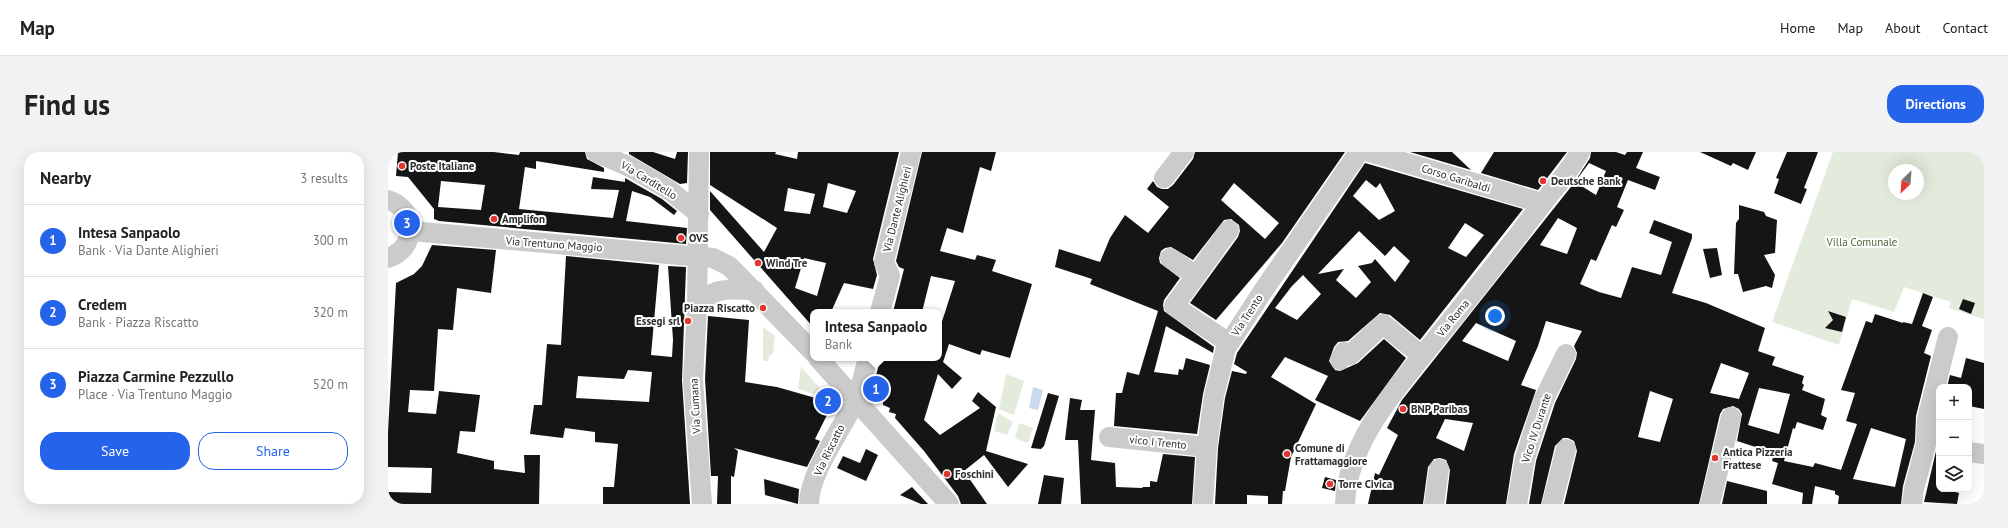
<!DOCTYPE html>
<html lang="en">
<head>
<meta charset="utf-8">
<style>
  :root { --surface:#fff; --page:#f2f2f2; --text:#222; --muted:#767676; --line:#e0e0e0; --accent:#2563eb }
  body { margin:0; font-family:"PT Sans",sans-serif; background:var(--page); color:var(--text) }
  .controls { position:absolute; right:12px; bottom:12px; display:grid; overflow:hidden; border-radius:8px; box-shadow:0 4px 16px #0002 }
  .controls button { width:36px; height:36px; display:grid; place-items:center; padding:0; border:0; border-bottom:1px solid var(--line); background:var(--surface); color:var(--text); font:20px sans-serif }
  .compass { position:absolute; left:1500px; top:12px; width:36px; height:36px; border-radius:50%; background:var(--surface); box-shadow:0 4px 16px #0002; rotate:205deg }
  .you { position:absolute; left:1107px; top:164px; width:14px; height:14px; margin:-10px; border:3px solid #fff; border-radius:50%; background:#1a73e8; box-shadow:0 0 0 6px #1a73e833 }
  .badge { display:grid; place-items:center; width:26px; height:26px; border-radius:50%; background:var(--accent); color:#fff; font-size:13px; font-weight:700 }
  .pin { position:absolute; translate:-50% -50%; border:2px solid #fff; box-shadow:0 1px 4px #0006 }
  .popup { position:absolute; left:422px; top:157px; width:132px; height:52px; box-sizing:border-box; display:grid; place-content:center; border-radius:8px; background:var(--surface); filter:drop-shadow(0 1px 3px #0005); font-size:13px; white-space:nowrap; color:var(--muted) }
  .popup b { font-size:15px; color:var(--text) }
  .popup::after { content:''; position:absolute; left:50%; top:100%; margin-left:-8px; border:8px solid transparent; border-top-color:var(--surface) }
  .list { margin:0; padding:0; list-style:none }
  h2 { display:flex; justify-content:space-between; align-items:center; height:52px; margin:0; padding:0 16px; font-size:17px }
  h2 small { font-size:13px; font-weight:400; color:var(--muted) }
  .list li { display:grid; grid-template-columns:26px 1fr auto; gap:12px; align-items:center; box-sizing:border-box; height:72px; padding:0 16px; border-top:1px solid var(--line) }
  .list b { display:block; font-size:15px; white-space:nowrap }
  .list p { margin:0; font-size:13px; white-space:nowrap; color:var(--muted) }
  .list em { font-size:13px; font-style:normal; color:var(--muted) }
  .actions { display:flex; gap:8px; padding:12px 16px }
  .actions a { flex:1; padding:9px 0; border:1px solid var(--accent); border-radius:16px; text-align:center; font-size:14px; color:var(--accent) }
  .actions .main { background:var(--accent); color:#fff }
  .icon { flex:none; width:22px; height:22px; fill:none; stroke:currentColor; stroke-width:2; stroke-linecap:round; stroke-linejoin:round }
  .map { position:relative; flex:none; width:1596px; height:352px; overflow:hidden; border-radius:16px }
  header { display:flex; align-items:center; gap:24px; box-sizing:border-box; height:56px; padding:0 20px; background:var(--surface); border-bottom:1px solid var(--line) }
  header strong { font-size:19px }
  nav { display:flex; gap:22px; margin-inline-start:auto; font-size:14px }
  .intro { display:flex; align-items:center; justify-content:space-between; box-sizing:border-box; height:96px; padding:0 24px }
  h1 { margin:0; font-size:28px }
  .button { padding:10px 18px; border-radius:16px; background:var(--accent); color:#fff; font-size:14px; font-weight:700 }
  main { display:flex; gap:24px; padding:0 24px }
  aside { flex:1; background:var(--surface); border-radius:16px; box-shadow:0 4px 16px #0002 }
  .map>svg:first-child { display:block }
  .green { fill:#e3ebdc; fill-rule:evenodd }
  .water { fill:#c8daeb }
  .building { fill:#151515; fill-rule:evenodd }
  .lines { fill:none; stroke-linecap:round; stroke-linejoin:round }
  .minor { stroke:#cbcbcb; stroke-width:20 }
  .poi-dot { fill:#e43631; stroke:#fff; stroke-width:1.5 }
  .labels { text-anchor:middle; stroke-width:4; stroke-linejoin:round; paint-order:stroke }
  .poi-label { font-size:11px; font-weight:bold; fill:#2e2e2e; stroke:#fff; text-anchor:start }
  .street-label { font-size:11px; fill:#2e2e2e; stroke:#fff }
  .park-label { font-size:11px; fill:#4d693c; stroke:#fff }
</style>
</head>
<body>
<header>
<strong>Map</strong>
<nav><a>Home</a><a>Map</a><a>About</a><a>Contact</a></nav>
</header>
<div class="intro"><h1>Find us</h1><a class="button">Directions</a></div>
<main>
<aside>
<h2>Nearby<small>3 results</small></h2>
<ul class="list">
<li><span class="badge">1</span><div><b>Intesa Sanpaolo</b><p>Bank · Via Dante Alighieri</p></div><em>300 m</em></li>
<li><span class="badge">2</span><div><b>Credem</b><p>Bank · Piazza Riscatto</p></div><em>320 m</em></li>
<li><span class="badge">3</span><div><b>Piazza Carmine Pezzullo</b><p>Place · Via Trentuno Maggio</p></div><em>520 m</em></li>
</ul>
<div class="actions"><a class="main">Save</a><a>Share</a></div>
</aside>
<div class="map">
<svg width="1596" height="352" viewBox="0 0 1596 352">
  <rect width="100%" height="100%" fill="#fff"/>
  <g class="green">
    <path d="M 1445,0 L 1596,0 L 1596,167 L 1561,156 L 1563,150 L 1516,135 L 1506,160 L 1464,147 L 1451,193 L 1384,170 ZM 1506,18 L 1530,18 L 1530,42 L 1506,42 Z"/>
    <polygon points="375,175 387,184 385,201 381,204 380,209 375,209"/>
    <polygon points="413,215 437,242 436,245 410,237"/>
    <polygon points="618,222 636,229 626,263 611,257"/>
    <polygon points="610,261 625,270 619,283 606,279"/>
    <polygon points="631,271 645,276 640,291 627,286"/>
  </g>
  <polygon class="water" points="645,235 655,238 650,258 641,256"/>
  <g class="building">
    <path d="M 10,0 L 106,0 L 131,3 L 132,0 L 197,0 L 199,7 L 216,16 L 216,20 L 148,9 L 148,17 L 137,15 L 131,57 L 225,66 L 231,38 L 203,37 L 205,25 L 237,30 L 237,26 L 274,47 L 289,59 L 286,63 L 262,45 L 244,39 L 238,69 L 299,76 L 298,92 L 51,69 L 46,67 L 46,57 L 20,25 L 8,24 ZM 53,29 L 97,33 L 93,58 L 50,55 Z"/>
    <polygon points="241,0 265,0 287,7 289,0 300,0 299,31 292,32 241,2"/>
    <path d="M 322,0 L 388,0 L 387,2 L 409,7 L 410,0 L 511,0 L 485,107 L 489,123 L 485,137 L 456,131 L 443,160 L 425,160 L 425,175 L 322,58 L 322,39 L 376,100 L 389,76 L 322,33 ZM 440,31 L 468,39 L 459,61 L 435,55 ZM 400,36 L 427,42 L 422,62 L 396,59 ZM 416,106 L 438,111 L 429,144 L 407,136 Z"/>
    <polygon points="534,0 608,0 603,19 592,15 575,81 559,76 552,99 587,108 589,103 608,108 604,119 644,132 622,206 594,198 592,203 561,192 555,210 574,226 564,237 550,222 536,268 552,283 592,256 584,249 590,240 608,255 598,299 640,312 620,335 596,303 576,319 599,352 573,352 570,344 536,299 507,266 508,262 501,260 502,256 495,253 495,249 488,246 489,242 483,240 493,206 551,206 551,179 567,129 543,124 534,160 505,160 516,117 511,115 508,109"/>
    <path d="M 807,0 L 957,0 L 894,91 L 828,168 L 802,151 L 850,85 L 852,79 L 851,73 L 843,67 L 836,68 L 805,108 L 783,95 L 777,96 L 773,99 L 771,106 L 772,111 L 792,126 L 776,148 L 775,153 L 776,159 L 826,195 L 825,201 L 778,174 L 766,220 L 790,223 L 791,217 L 795,218 L 798,206 L 822,213 L 815,242 L 809,282 L 726,274 L 728,241 L 734,241 L 739,220 L 751,223 L 770,159 L 702,132 L 704,127 L 667,115 L 671,97 L 712,110 L 722,86 L 737,63 L 760,81 L 781,55 L 759,37 L 765,29 L 769,35 L 774,37 L 780,37 L 785,33 L 805,7 ZM 846,31 L 891,71 L 877,87 L 833,48 Z"/>
    <polygon points="1022,0 1064,0 1083,18"/>
    <polygon points="1106,0 1179,0 1150,38 1093,21"/>
    <path d="M 1203,0 L 1228,0 L 1237,3 L 1239,0 L 1255,0 L 1248,16 L 1272,25 L 1267,38 L 1240,28 L 1229,55 L 1236,58 L 1228,75 L 1224,73 L 1208,109 L 1203,107 L 1192,132 L 1211,140 L 1233,146 L 1244,115 L 1273,123 L 1284,90 L 1261,81 L 1266,68 L 1304,82 L 1304,86 L 1284,141 L 1318,151 L 1377,176 L 1370,199 L 1387,205 L 1384,213 L 1416,224 L 1414,231 L 1416,233 L 1414,238 L 1437,247 L 1433,263 L 1439,266 L 1435,278 L 1409,270 L 1407,277 L 1405,276 L 1396,309 L 1425,315 L 1427,311 L 1453,318 L 1469,272 L 1458,269 L 1467,241 L 1453,238 L 1478,169 L 1484,171 L 1487,162 L 1515,171 L 1515,170 L 1524,172 L 1535,141 L 1545,145 L 1534,174 L 1544,178 L 1536,201 L 1543,204 L 1528,264 L 1527,290 L 1515,334 L 1513,352 L 1450,352 L 1451,344 L 1447,342 L 1447,339 L 1427,334 L 1424,352 L 1414,352 L 1415,341 L 1384,332 L 1390,311 L 1384,309 L 1386,301 L 1349,289 L 1354,262 L 1351,257 L 1345,254 L 1335,257 L 1332,262 L 1311,352 L 1176,352 L 1189,299 L 1186,289 L 1180,286 L 1175,286 L 1167,294 L 1153,352 L 1141,352 L 1148,309 L 1167,251 L 1188,207 L 1189,201 L 1186,194 L 1194,179 L 1158,169 L 1150,194 L 1133,233 L 1148,238 L 1126,302 L 1118,352 L 1058,352 L 1062,318 L 1058,308 L 1052,306 L 1046,307 L 1040,315 L 1035,352 L 980,352 L 987,321 L 991,323 L 1010,283 L 999,276 L 1014,248 L 1186,31 L 1202,6 ZM 1201,11 L 1218,19 L 1208,43 L 1187,30 ZM 1170,66 L 1189,76 L 1179,102 L 1152,93 ZM 1088,171 L 1128,189 L 1120,209 L 1074,189 ZM 1333,211 L 1361,221 L 1351,247 L 1322,241 ZM 1371,236 L 1402,242 L 1391,282 L 1360,273 ZM 1262,239 L 1285,247 L 1272,290 L 1250,285 ZM 1057,267 L 1085,271 L 1076,299 L 1048,286 ZM 1483,276 L 1518,287 L 1507,335 L 1465,327 Z"/>
    <polygon points="1312,0 1368,0 1360,18 1345,11 1343,14"/>
    <polygon points="1399,0 1430,0 1416,36 1419,37 1413,52 1386,41 1391,27 1388,26"/>
    <path d="M 977,11 L 1135,57 L 1032,188 L 1002,163 L 992,161 L 960,189 L 950,190 L 946,195 L 941,209 L 947,218 L 952,219 L 970,211 L 996,187 L 1018,206 L 972,269 L 927,248 L 940,224 L 897,205 L 883,225 L 928,252 L 903,305 L 897,339 L 895,339 L 894,352 L 880,352 L 880,344 L 859,343 L 859,352 L 827,352 L 830,296 L 837,246 L 844,219 L 858,222 L 859,220 L 846,212 L 849,201 ZM 978,28 L 988,36 L 992,31 L 1007,59 L 991,68 L 965,44 ZM 1077,71 L 1096,83 L 1078,105 L 1060,96 ZM 971,79 L 997,104 L 1006,94 L 1022,109 L 1007,130 L 987,107 L 984,111 L 970,114 L 983,130 L 968,146 L 948,128 L 956,117 L 930,122 ZM 915,123 L 933,142 L 909,168 L 887,156 L 904,134 Z"/>
    <polygon points="1351,53 1376,60 1378,64 1389,68 1387,101 1376,103 1387,123 1384,136 1378,134 1355,140 1350,122 1346,122 1348,71 1351,67"/>
    <polygon points="44,93 108,98 103,141 69,136 65,178 50,177 46,239 22,238 20,260 48,262 51,239 92,243 87,280 72,279 69,301 106,309 106,317 137,321 136,303 152,303 151,352 0,352 0,340 43,341 44,316 0,315 0,280 8,131 26,122 34,114"/>
    <polygon points="1329,96 1334,123 1322,126 1315,97"/>
    <path d="M 178,104 L 271,113 L 263,203 L 284,205 L 285,188 L 280,114 L 298,115 L 294,228 L 302,352 L 215,352 L 215,335 L 226,335 L 230,292 L 207,290 L 207,280 L 177,276 L 175,286 L 142,282 L 146,253 L 154,253 L 159,192 L 173,193 ZM 240,218 L 264,220 L 261,250 L 188,246 L 190,224 L 236,227 Z"/>
    <polygon points="1575,147 1587,151 1583,162 1571,157"/>
    <polygon points="1440,159 1458,165 1454,180 1437,176 1445,168"/>
    <polygon points="320,164 361,168 357,230 389,235 445,251 427,287 432,289 419,315 346,296 350,299 346,325 343,324 343,352 329,352 330,324 323,324 317,227"/>
    <polygon points="1578,206 1596,211 1596,257 1581,254 1581,235 1559,235 1562,223 1573,226"/>
    <polygon points="660,241 671,244 656,294 653,297 643,296"/>
    <polygon points="682,246 694,248 692,258 707,258 703,308 727,311 728,335 754,336 755,335 762,335 762,329 769,330 775,302 807,305 804,352 693,352 690,288 677,288"/>
    <polygon points="1550,270 1551,337 1564,337 1564,339 1571,341 1569,352 1536,350 1549,295"/>
    <polygon points="478,297 490,303 478,329 449,316 455,304 472,311"/>
    <polygon points="656,323 676,326 673,352 650,352"/>
    <polygon points="937,325 948,328 947,339 934,336"/>
    <polygon points="376,327 411,337 410,352 377,343"/>
    <polygon points="1339,329 1379,339 1379,352 1334,352"/>
    <polygon points="524,335 540,352 533,352 512,343"/>
  </g>
  <g class="lines">
    <g class="minor">
      <polyline points="208,0 244,16 281,38 311,62"/>
      <polyline points="311,0 309,156 305,227 314,352"/>
      <polyline points="981,0 1154,51"/>
      <polyline points="776,26 796,0"/>
      <path d="M 0,48 C 30,57 29,97 0,106"/>
      <polyline points="841,78 786,154 841,191"/>
      <polyline points="23,79 325,106 341,114 350,123 425,200"/>
      <polyline points="782,106 807,123"/>
      <path d="M 309,156 C 324,133 342,138 366,138"/>
      <polyline points="492,160 502,124 496,110 523,0"/>
      <polyline points="430,206 561,352"/>
      <polyline points="952,208 956,200 962,203 995,172 1034,204"/>
      <polyline points="721,285 819,295"/>
      <polyline points="1581,300 1596,302"/>
      <path d="M 421,352 C 421,321 454,277 468,248 C 473,235 476,220 480,206"/>
      <polyline points="815,352 819,295 826,244 838,196 877,136 971,0"/>
      <path d="M 957,352 C 959,290 1010,234 1048,187 C 1081,146 1115,104 1147,61 C 1162,41 1180,22 1192,0"/>
      <polyline points="1046,352 1051,317"/>
      <polyline points="1129,352 1137,306 1156,247 1178,202"/>
      <polyline points="1164,352 1178,297"/>
      <polyline points="1322,352 1343,265"/>
      <polyline points="1524,352 1526,337 1538,292 1539,267 1560,185"/>
    </g>
  </g>
  <g class="poi-dot">
    <circle cx="14" cy="14" r="4"/>
    <circle cx="1155" cy="29" r="4"/>
    <circle cx="106" cy="67" r="4"/>
    <circle cx="293" cy="86" r="4"/>
    <circle cx="370" cy="111" r="4"/>
    <circle cx="375" cy="156" r="4"/>
    <circle cx="300" cy="169" r="4"/>
    <circle cx="1015" cy="257" r="4"/>
    <circle cx="899" cy="302" r="4"/>
    <circle cx="1327" cy="306" r="4"/>
    <circle cx="559" cy="322" r="4"/>
    <circle cx="942" cy="332" r="4"/>
  </g>
  <g class="labels">
    <g class="poi-label">
      <text x="22" y="18">Poste Italiane</text>
      <text x="1163" y="33">Deutsche Bank</text>
      <text x="114" y="71">Amplifon</text>
      <text x="301" y="90">OVS</text>
      <text x="378" y="115">Wind Tre</text>
      <text x="367" y="160" text-anchor="end">Piazza Riscatto</text>
      <text x="292" y="173" text-anchor="end">Essegi srl</text>
      <text x="1023" y="261">BNP Paribas</text>
      <text x="907" y="300">Comune di<tspan x="907" dy="13">Frattamaggiore</tspan></text>
      <text x="1335" y="304">Antica Pizzeria<tspan x="1335" dy="13">Frattese</tspan></text>
      <text x="567" y="326">Foschini</text>
      <text x="950" y="336">Torre Civica</text>
    </g>
    <g class="street-label">
      <text transform="translate(1068 26) rotate(17)" y="4">Corso Garibaldi</text>
      <text transform="translate(261 28) rotate(31)" y="4">Via Carditello</text>
      <text transform="translate(509 57) rotate(-76)" y="4">Via Dante Alighieri</text>
      <text transform="translate(166 92) rotate(4)" y="4">Via Trentuno Maggio</text>
      <text transform="translate(859 163) rotate(-57)" y="4">Via Trento</text>
      <text transform="translate(1065 166) rotate(-51)" y="4">Via Roma</text>
      <text transform="translate(307 254) rotate(-93)" y="4">Via Cumana</text>
      <text transform="translate(1148 276) rotate(-72)" y="4">Vico IV Durante</text>
      <text transform="translate(770 290) rotate(6)" y="4">vico I Trento</text>
      <text transform="translate(441 298) rotate(-64)" y="4">Via Riscatto</text>
    </g>
    <g class="park-label">
      <text x="1474" y="94">Villa Comunale</text>
    </g>
  </g>
</svg>
<div class="controls">
<button>+</button>
<button>−</button>
<button><svg class="icon" aria-label="layers" viewBox="0 0 24 24"><path d="M12 4l9 5-9 5-9-5zM3 14l9 5 9-5"/></svg></button>
</div>
<svg class="compass" viewBox="-18 -18 36 36"><path d="M0-13l5 13h-10z" fill="#e53935"/><path d="M0 13l5-13h-10z" fill="#767676"/></svg>
<div class="you"></div>
<div class="pin badge" style="left:488px;top:237px">1</div>
<div class="popup"><b>Intesa Sanpaolo</b>Bank</div>
<div class="pin badge" style="left:440px;top:249px">2</div>
<div class="pin badge" style="left:19px;top:71px">3</div>
</div>
</main>
</body>
</html>
